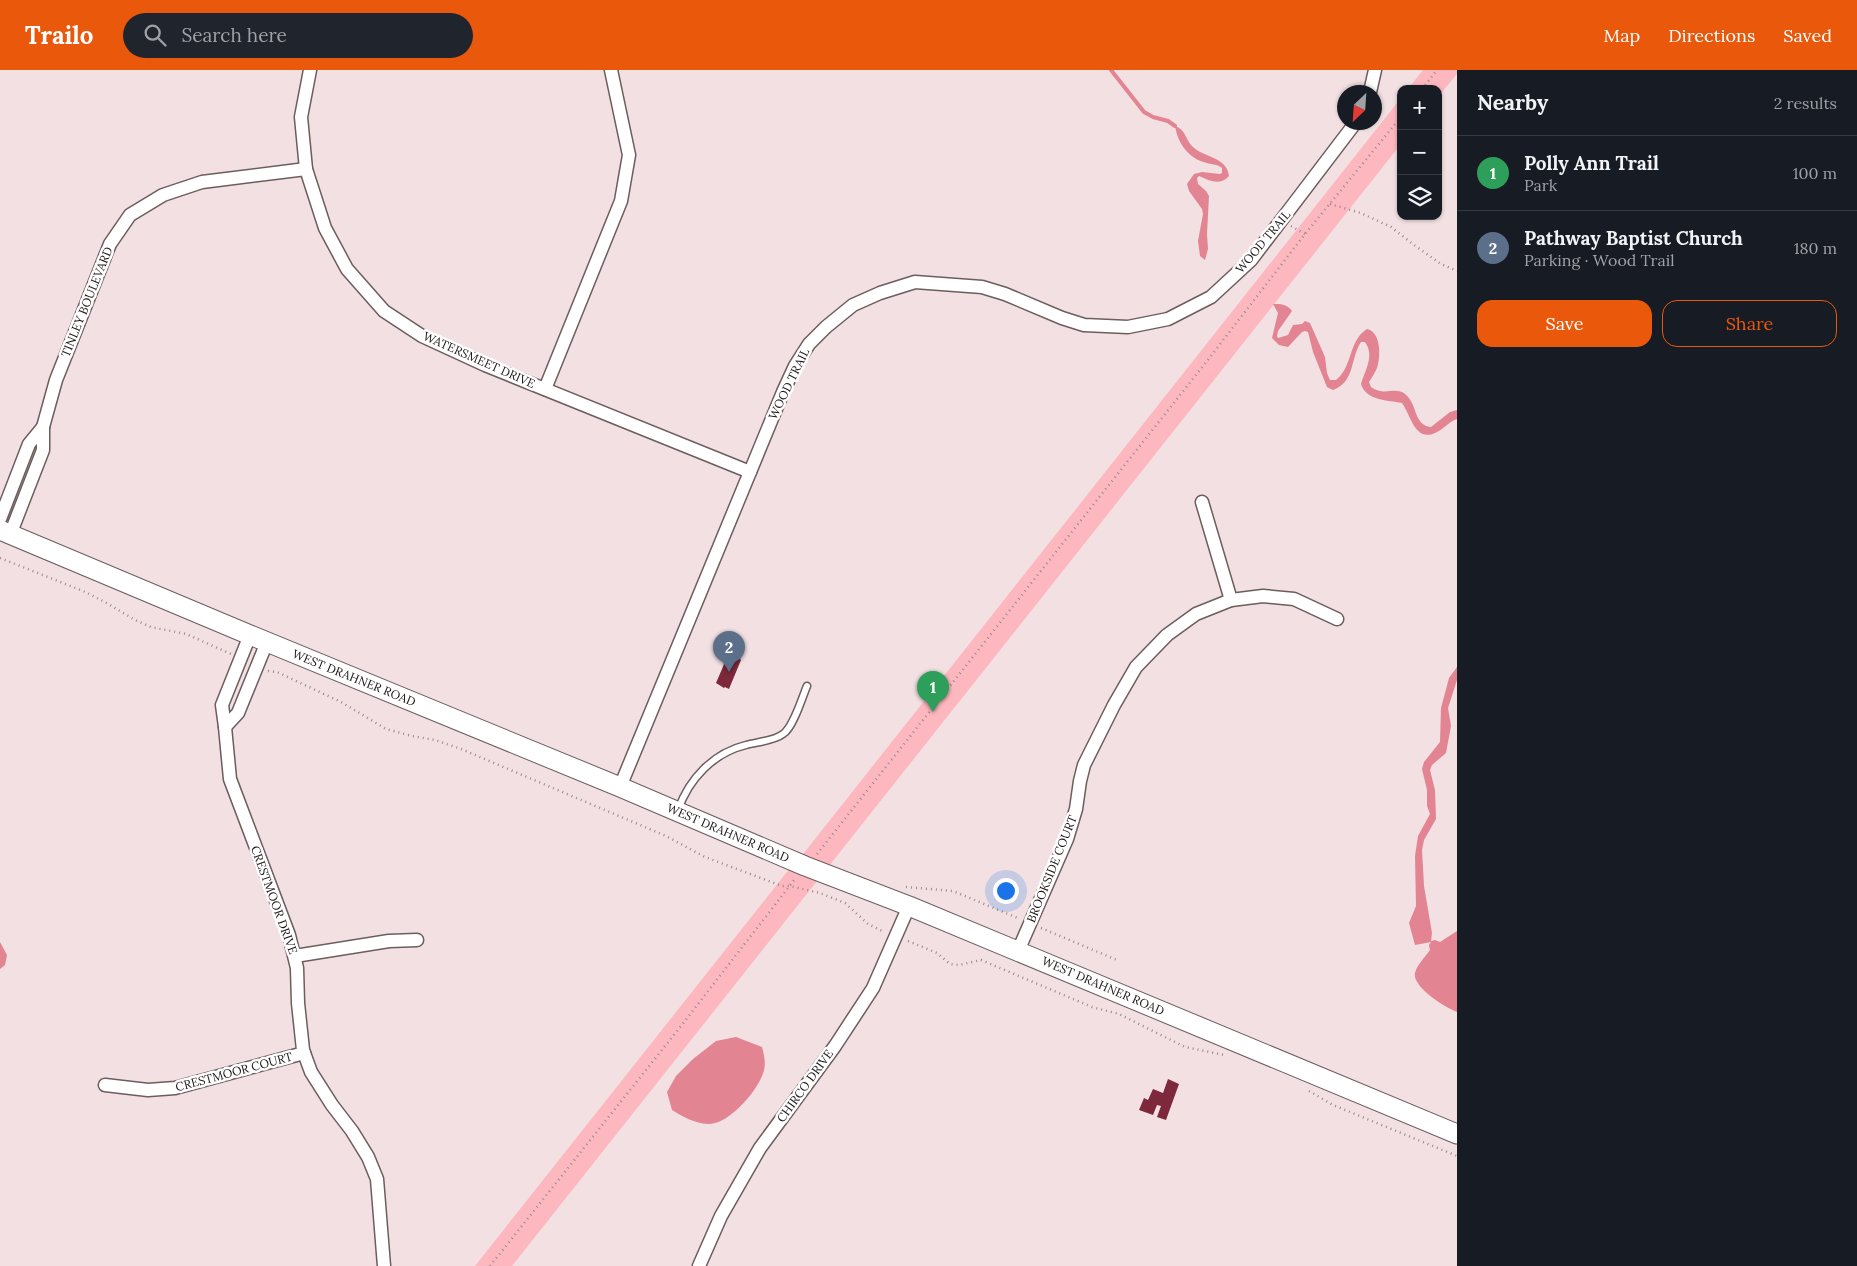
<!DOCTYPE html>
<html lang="en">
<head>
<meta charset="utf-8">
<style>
  :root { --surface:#171b24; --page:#20242c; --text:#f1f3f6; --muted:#9ea1a6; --line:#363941; --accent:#ea580c }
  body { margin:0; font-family:Lora,serif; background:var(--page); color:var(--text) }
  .controls { position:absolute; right:15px; top:15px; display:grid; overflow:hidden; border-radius:10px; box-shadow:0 1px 4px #0004 }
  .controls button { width:45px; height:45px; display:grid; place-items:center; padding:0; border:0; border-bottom:1px solid var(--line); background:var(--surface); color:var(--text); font:25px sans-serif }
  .compass { position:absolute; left:1337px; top:15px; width:45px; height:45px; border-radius:50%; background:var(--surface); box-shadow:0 1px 4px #0004; rotate:205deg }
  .you { position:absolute; left:1005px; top:820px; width:18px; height:18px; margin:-12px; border:4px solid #fff; border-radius:50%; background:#1a73e8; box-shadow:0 0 0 8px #1a73e833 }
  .badge { display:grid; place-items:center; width:32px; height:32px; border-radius:50%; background:var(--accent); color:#fff; font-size:16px; font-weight:700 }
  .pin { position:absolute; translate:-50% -41px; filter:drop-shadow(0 1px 2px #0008) }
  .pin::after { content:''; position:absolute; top:26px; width:18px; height:15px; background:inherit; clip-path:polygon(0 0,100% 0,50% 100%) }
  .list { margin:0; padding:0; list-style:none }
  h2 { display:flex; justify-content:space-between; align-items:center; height:65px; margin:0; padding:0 20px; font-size:21px }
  h2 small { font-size:16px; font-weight:400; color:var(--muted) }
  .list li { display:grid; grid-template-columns:32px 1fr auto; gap:15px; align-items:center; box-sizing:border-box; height:75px; padding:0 20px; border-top:1px solid var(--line) }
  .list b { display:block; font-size:19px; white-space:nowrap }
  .list p { margin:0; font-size:16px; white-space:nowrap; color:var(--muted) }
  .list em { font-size:16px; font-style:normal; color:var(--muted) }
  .actions { display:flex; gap:10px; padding:15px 20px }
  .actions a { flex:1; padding:11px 0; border:1px solid var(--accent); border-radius:15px; text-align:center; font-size:18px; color:var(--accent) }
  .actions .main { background:var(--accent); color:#fff }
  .icon { flex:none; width:28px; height:28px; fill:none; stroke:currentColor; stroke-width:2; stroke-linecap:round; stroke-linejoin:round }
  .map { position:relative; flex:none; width:1457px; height:1196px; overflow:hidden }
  header { display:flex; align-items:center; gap:30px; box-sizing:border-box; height:70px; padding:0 25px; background:var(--accent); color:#fff }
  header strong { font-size:24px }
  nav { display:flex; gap:28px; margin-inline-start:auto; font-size:18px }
  .search { width:350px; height:45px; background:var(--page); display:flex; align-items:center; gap:12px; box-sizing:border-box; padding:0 18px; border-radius:28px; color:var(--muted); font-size:19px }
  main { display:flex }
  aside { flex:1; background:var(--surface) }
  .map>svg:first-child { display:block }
  .green { fill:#fdb7bf }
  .water { fill:#e38492 }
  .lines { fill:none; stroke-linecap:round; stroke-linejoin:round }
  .stream { stroke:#e38492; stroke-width:4 }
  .building { fill:#7d293b }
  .lane-casing { stroke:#6c5d5e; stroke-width:9 }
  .street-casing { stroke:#6c5d5e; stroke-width:15 }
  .secondary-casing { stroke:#6c5d5e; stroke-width:21 }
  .path { stroke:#988b8c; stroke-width:2.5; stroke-dasharray:1 4; stroke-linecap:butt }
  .lane { stroke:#fff; stroke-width:6 }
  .street { stroke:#fff; stroke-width:12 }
  .secondary { stroke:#fff; stroke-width:19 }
  .labels { text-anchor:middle; stroke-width:5; stroke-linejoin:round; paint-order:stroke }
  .street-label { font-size:12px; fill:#1d1617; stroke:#fff }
</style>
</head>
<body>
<header>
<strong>Trailo</strong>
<div class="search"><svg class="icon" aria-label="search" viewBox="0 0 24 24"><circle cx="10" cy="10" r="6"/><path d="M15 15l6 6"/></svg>Search here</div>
<nav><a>Map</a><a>Directions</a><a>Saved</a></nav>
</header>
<main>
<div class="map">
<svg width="1457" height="1196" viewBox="0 0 1457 1196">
  <rect width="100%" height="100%" fill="#f2e0e2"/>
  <g class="green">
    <polygon points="1423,0 1457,0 1457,4 1438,27 1438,19 1408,19"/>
    <polygon points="1401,28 1401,74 512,1196 475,1196 794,793 796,793"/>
  </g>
  <g class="water">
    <path d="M 1175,56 C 1186,60 1185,69 1193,77 C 1205,88 1227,87 1229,106 C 1220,116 1210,111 1199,106 L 1197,108 L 1198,114 L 1206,121 L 1209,126 L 1207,164 L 1208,179 L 1205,190 L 1200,186 L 1198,171 L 1203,144 L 1202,139 L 1189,121 L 1187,114 L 1194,104 L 1202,102 L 1220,104 L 1222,103 L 1222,98 C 1217,94 1214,95 1207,93 C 1189,89 1178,74 1175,56 Z"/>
    <path d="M 1273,234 C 1281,234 1287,234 1292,241 L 1278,261 L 1277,266 L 1278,268 L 1288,265 L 1293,255 L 1302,254 L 1305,251 L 1310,253 L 1325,287 L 1327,303 L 1330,310 L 1336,310 C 1353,297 1348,271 1367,259 C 1381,262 1381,286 1377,298 C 1375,303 1372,307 1369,312 L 1371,317 C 1385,327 1395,316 1405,324 C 1418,334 1413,355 1431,357 L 1450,342 L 1457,340 L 1457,349 C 1448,352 1445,358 1437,362 C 1415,374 1411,345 1402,333 C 1388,330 1366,331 1361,314 C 1365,300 1375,286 1365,272 L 1361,272 C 1350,289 1355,312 1333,320 L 1327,317 L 1313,282 L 1308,262 L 1305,261 L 1302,262 L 1288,277 L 1279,275 L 1272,268 L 1278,243 Z"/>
    <path d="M 1457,597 L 1457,610 L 1448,638 L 1451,656 L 1446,683 L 1432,695 L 1430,700 L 1435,720 L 1436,749 L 1424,770 L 1422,780 L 1424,816 L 1432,863 L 1431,871 L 1435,870 L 1440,872 L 1457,861 L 1457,942 C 1446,938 1412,917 1415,903 C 1417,895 1425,887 1430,880 L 1429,875 L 1431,872 L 1415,875 L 1409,853 L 1416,836 L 1415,786 L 1418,766 L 1430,744 L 1427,736 L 1427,720 L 1422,699 L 1424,692 L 1440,672 L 1441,638 L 1449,608 Z"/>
    <polygon points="0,872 7,885 5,895 0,899"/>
    <path d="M 736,967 L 762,977 C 764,985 766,992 764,1000 C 760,1018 733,1049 715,1053 C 701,1057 683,1047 672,1040 L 667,1022 L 676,1006 L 693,989 L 716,971 Z"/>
  </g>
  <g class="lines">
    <polyline class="stream" points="1111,0 1144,42 1153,47 1168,51 1175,56"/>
  </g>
  <g class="building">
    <polygon points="733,579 742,584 740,589 741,590 729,619 725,617 724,618 716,613 728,585 730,585"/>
    <polygon points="1168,1009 1179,1014 1166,1050 1157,1047 1161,1036 1157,1035 1153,1045 1139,1040 1144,1028 1148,1030 1153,1019 1163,1023"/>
  </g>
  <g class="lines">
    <defs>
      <path id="lane" d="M 678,740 C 689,709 713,683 746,675 C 757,672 774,671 783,664 C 793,658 802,628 807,616"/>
      <g id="street">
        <polyline points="310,0 301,47 306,99 325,158 347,199 384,241 422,266 485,295 750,402"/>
        <polyline points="1370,22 1375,0"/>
        <polyline points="545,319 621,131 629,85 611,0"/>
        <polyline points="43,357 56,310 110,174 130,145 163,125 202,112 306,99"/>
        <polyline points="1202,432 1231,530"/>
        <polyline points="0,449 29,374 43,357 43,380 10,465"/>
        <polyline points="250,565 222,635 225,657 238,643 267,572"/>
        <polyline points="225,657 230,709 289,865 297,898 298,933 303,980 311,1002 332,1035 352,1061 368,1087 377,1109 384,1196"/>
        <polyline points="620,717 783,322 795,296 809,274 826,257 853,235 880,223 915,212 982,217 1005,224 1062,248 1084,255 1128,257 1168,249 1211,227 1251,190 1356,52"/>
        <polyline points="1018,881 1067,769 1076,739 1080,711 1084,695 1114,635 1136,597 1167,565 1196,544 1231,530 1263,526 1294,529 1337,549"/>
        <polyline points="295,886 389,871 417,870"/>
        <polyline points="105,1015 148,1020 175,1018 304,983"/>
        <polyline points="699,1196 721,1146 760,1078 835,976 873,918 909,836"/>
      </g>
      <polyline id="secondary" points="0,460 250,565 620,717 805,796 909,836 1457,1064"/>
    </defs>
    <use href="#lane" class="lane-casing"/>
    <use href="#street" class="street-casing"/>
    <use href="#secondary" class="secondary-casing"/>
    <g class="path">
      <polyline points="1422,19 1437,0"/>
      <polyline points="1330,134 1361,143 1391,157 1414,175 1441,194 1457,201"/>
      <polyline points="1291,156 1305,164"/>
      <polyline points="0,488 83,521 105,532 135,550 151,557 186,564 231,584"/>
      <polyline points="268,601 277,602 341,632 386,659 412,666 435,670 461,679 666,766 705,787 782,816 790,816 820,823 845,833 868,854 884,862"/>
      <polyline points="817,784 1207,291 1305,164 1401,47"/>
      <polyline points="906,817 953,821 1020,849"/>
      <polyline points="1041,858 1117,890"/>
      <polyline points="908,871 937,883 950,894 959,895 981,890 1092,937 1119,944 1185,977 1224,985"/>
      <polyline points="1309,1021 1333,1035 1457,1086"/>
      <polyline points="490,1196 681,956 795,809"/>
    </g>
    <use href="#lane" class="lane"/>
    <use href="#street" class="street"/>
    <use href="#secondary" class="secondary"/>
  </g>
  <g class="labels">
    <g class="street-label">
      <text transform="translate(1263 172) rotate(-50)" y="4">WOOD TRAIL</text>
      <text transform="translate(87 232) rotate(-68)" y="4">TINLEY BOULEVARD</text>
      <text transform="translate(479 290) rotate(24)" y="4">WATERSMEET DRIVE</text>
      <text transform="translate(789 314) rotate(-64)" y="4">WOOD TRAIL</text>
      <text transform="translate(354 608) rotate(22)" y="4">WEST DRAHNER ROAD</text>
      <text transform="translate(728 763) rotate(23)" y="4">WEST DRAHNER ROAD</text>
      <text transform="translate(1052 799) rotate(-68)" y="4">BROOKSIDE COURT</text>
      <text transform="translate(274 830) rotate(70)" y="4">CRESTMOOR DRIVE</text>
      <text transform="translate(1103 916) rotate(23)" y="4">WEST DRAHNER ROAD</text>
      <text transform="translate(234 1002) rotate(-15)" y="4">CRESTMOOR COURT</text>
      <text transform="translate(805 1016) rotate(-54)" y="4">CHIRCO DRIVE</text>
    </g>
  </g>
</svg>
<div class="controls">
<button>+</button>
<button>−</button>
<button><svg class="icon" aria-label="layers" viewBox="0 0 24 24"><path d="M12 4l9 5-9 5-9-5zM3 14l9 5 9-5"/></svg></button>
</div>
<svg class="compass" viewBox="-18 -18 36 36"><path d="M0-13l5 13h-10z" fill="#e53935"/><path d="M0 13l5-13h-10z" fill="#9ea1a6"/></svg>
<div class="you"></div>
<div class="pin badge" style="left:933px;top:642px;background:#2e9e5b">1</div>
<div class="pin badge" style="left:729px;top:602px;background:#5c6f8a">2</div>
</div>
<aside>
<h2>Nearby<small>2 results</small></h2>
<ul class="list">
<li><span class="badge" style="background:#2e9e5b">1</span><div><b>Polly Ann Trail</b><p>Park</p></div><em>100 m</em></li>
<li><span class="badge" style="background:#5c6f8a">2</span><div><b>Pathway Baptist Church</b><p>Parking · Wood Trail</p></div><em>180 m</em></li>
</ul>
<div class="actions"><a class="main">Save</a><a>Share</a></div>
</aside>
</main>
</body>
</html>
